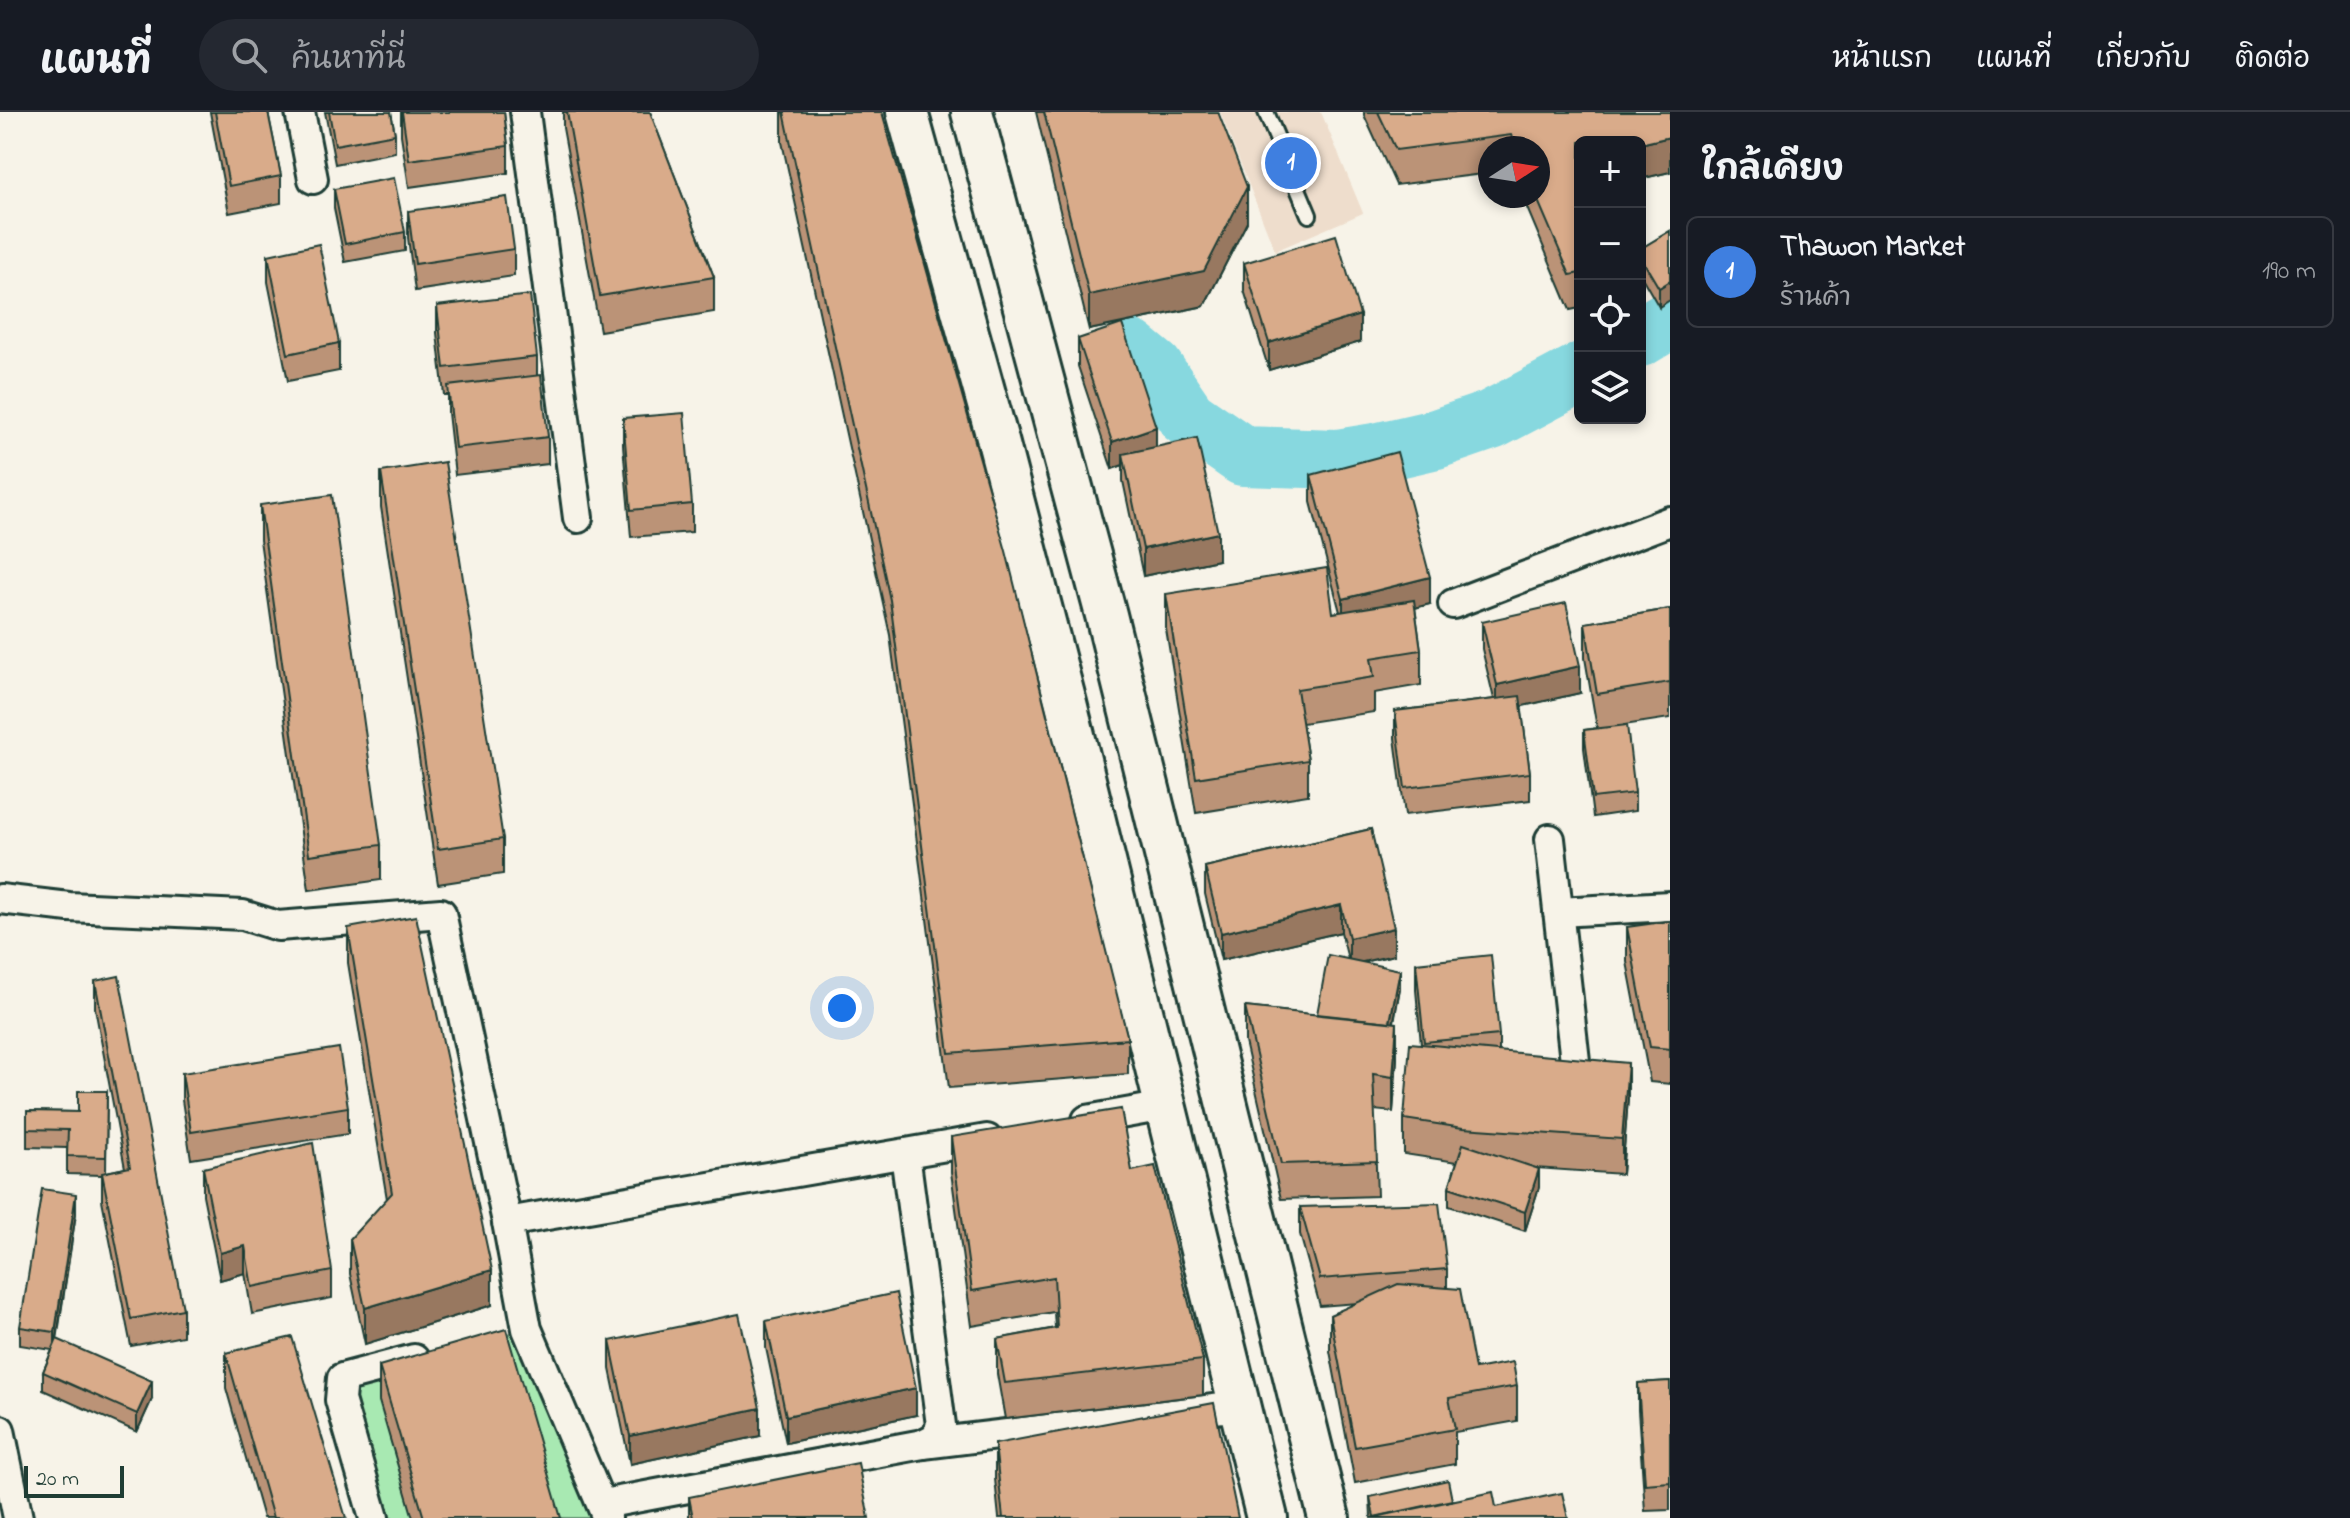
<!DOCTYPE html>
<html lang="th">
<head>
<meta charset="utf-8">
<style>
  :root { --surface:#171b24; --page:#242831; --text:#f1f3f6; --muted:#9ea1a6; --line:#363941; --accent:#0b8043 }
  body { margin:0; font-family:"Indie Flower","Playpen Sans Thai",sans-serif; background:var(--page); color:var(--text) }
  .controls { position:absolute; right:24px; top:24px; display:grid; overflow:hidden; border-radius:12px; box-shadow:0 4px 12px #0003 }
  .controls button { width:72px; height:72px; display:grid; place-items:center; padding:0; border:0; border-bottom:2px solid var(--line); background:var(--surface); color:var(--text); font:40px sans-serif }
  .compass { position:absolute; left:1478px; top:24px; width:72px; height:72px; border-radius:50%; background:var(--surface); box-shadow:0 4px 12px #0003; rotate:78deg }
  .scale { position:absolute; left:24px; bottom:20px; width:100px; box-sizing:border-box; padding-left:8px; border:4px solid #1f3d34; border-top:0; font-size:22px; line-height:28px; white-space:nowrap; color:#1f3d34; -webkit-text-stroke:6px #f7f3e8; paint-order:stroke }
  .you { position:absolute; left:842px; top:896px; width:28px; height:28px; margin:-20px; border:6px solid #fff; border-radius:50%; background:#1a73e8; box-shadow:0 0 0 12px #1a73e833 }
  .badge { display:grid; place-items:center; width:52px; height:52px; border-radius:50%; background:var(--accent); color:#fff; font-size:26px; font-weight:700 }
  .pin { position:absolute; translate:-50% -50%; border:4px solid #fff; box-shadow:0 2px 8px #0006 }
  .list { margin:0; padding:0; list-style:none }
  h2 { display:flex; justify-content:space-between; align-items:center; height:104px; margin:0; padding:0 32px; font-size:34px }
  h2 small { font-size:26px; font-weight:400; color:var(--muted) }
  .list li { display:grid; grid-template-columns:52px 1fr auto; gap:24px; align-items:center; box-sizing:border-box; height:112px; margin:0 16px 16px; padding:0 16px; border:2px solid var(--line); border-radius:12px }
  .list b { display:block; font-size:30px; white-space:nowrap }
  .list p { margin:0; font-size:26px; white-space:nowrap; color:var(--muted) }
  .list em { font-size:26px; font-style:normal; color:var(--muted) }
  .icon { flex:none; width:44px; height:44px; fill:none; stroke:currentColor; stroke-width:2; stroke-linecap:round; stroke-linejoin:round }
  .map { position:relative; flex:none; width:1670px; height:1406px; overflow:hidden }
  header { display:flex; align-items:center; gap:48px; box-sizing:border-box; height:112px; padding:0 40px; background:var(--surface); border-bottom:2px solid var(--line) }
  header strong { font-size:38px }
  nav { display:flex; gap:44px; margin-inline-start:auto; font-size:28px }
  .search { width:560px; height:72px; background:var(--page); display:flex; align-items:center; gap:20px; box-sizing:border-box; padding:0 28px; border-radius:44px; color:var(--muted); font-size:30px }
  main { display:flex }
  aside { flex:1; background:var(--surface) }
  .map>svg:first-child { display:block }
  .built { fill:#edc }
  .green { fill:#a8e9b2; stroke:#649373; stroke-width:2 }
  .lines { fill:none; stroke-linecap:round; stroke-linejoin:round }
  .river { stroke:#87d8df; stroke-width:60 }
  .lane-casing { stroke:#1f3d34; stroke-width:20 }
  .street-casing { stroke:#1f3d34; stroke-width:34 }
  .secondary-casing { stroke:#1f3d34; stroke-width:46 }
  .lane { stroke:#f7f3e8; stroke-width:14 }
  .street { stroke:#f7f3e8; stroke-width:28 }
  .secondary { stroke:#f7f3e8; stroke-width:40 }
  .wall { fill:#bb9377; stroke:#1f3d34; stroke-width:2 }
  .shaded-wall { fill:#987861; stroke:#1f3d34; stroke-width:2 }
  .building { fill:#d9ab8a; stroke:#1f3d34; stroke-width:2 }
</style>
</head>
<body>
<header>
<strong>แผนที่</strong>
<div class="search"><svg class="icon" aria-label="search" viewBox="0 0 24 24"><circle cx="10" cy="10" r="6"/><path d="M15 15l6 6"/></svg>ค้นหาที่นี่</div>
<nav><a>หน้าแรก</a><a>แผนที่</a><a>เกี่ยวกับ</a><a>ติดต่อ</a></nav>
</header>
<main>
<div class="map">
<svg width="1670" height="1406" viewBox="0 0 1670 1406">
  <rect width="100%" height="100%" fill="#f7f3e8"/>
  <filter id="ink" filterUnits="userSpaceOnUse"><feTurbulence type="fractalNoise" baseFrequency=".0125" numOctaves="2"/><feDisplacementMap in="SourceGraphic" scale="16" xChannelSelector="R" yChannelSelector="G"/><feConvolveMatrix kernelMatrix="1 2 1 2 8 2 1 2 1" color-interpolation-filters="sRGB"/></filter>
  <g filter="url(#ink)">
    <polygon class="built" points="1220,0 1321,0 1363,101 1275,139"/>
    <polygon class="green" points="527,1217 607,1406 374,1406 342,1266"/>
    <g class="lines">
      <g class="river">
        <polyline points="1640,225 1670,207"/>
        <polyline points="1131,238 1154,257 1187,305 1243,344 1337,347 1380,340 1436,327 1491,308 1580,261"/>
      </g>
      <defs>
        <polyline id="lane" points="1266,0 1309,103"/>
        <g id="street">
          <polyline points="300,0 313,67"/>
          <polyline points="525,0 578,406"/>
          <polyline points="1453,492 1670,409"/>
          <polyline points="1550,727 1575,949"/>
          <polyline points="0,787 69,795 243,803 278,814 441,801 507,1110 527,1217 607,1406"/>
          <polyline points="1558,800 1670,794"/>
          <polyline points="1087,1008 1165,994"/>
          <polyline points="507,1110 987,1027"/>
          <polyline points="0,1318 18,1406"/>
          <polyline points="923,1332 1239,1294"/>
          <polyline points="603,1392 923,1332 936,1325 941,1313 905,1042"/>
          <polyline points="374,1406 340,1288 342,1266 414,1247"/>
        </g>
        <g id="secondary">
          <polyline points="907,0 998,329 1066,591 1267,1406"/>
          <polyline points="972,0 1106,503 1329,1406"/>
        </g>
      </defs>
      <use href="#lane" class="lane-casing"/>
      <use href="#street" class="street-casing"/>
      <use href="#secondary" class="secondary-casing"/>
      <use href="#lane" class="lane"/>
      <use href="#street" class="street"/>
      <use href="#secondary" class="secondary"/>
    </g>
    <g class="wall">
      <polygon points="210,0 268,0 281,64 281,91 229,101"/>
      <polygon points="325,0 391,0 395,22 395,40 335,52"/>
      <polygon points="401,0 504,0 508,34 508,61 409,75 401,23"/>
      <polygon points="563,0 650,0 714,165 714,200 600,219 563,16"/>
      <polygon points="782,0 882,0 1128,927 1128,962 949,976 890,523 782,30"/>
      <polygon points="1036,0 1218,0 1247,110 1204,194 1089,218"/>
      <polygon points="1364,0 1670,0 1670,60 1640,67 1640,30 1580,30 1580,196 1570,198 1522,84 1538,84 1538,36 1490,36 1490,61 1396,73 1364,3"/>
      <polygon points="334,77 405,120 405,139 345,150 334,96"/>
      <polygon points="408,99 514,137 514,164 415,179 408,126"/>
      <polygon points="1670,119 1659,195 1640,162 1640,137"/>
      <polygon points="268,143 339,231 339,259 288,269 268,170"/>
      <polygon points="1244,151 1360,230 1269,258 1244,178"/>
      <polygon points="437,194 537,245 537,264 548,325 548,352 455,363 448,301 448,283 444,283 437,221"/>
      <polygon points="1078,227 1156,335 1218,448 1143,464 1123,369 1123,353 1112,357 1078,254"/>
      <polygon points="623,306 692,392 692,420 631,425 623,333"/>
      <polygon points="381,360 503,727 503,762 438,772 381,395"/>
      <polygon points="1311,363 1430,492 1415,496 1421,538 1421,573 1374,581 1374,600 1302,611 1308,648 1308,683 1196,701 1166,517 1166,482 1333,501 1340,500 1311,390"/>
      <polygon points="260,393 381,733 381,768 309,778 260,428"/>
      <polygon points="1670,497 1670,606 1624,613 1635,681 1635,699 1593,705 1584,636 1584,618 1597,616 1585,546 1585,511"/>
      <polygon points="1482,510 1580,581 1521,594 1530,661 1530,688 1405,703 1395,626 1395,599 1494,587 1482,537"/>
      <polygon points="1371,717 1394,843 1363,850 1400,876 1394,910 1397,946 1393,1000 1374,998 1377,1084 1281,1087 1245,930 1245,895 1317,903 1348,847 1341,820 1221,848 1205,782 1205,755"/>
      <polygon points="1670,809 1670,972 1650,970 1627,850 1627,815"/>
      <polygon points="348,816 492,1193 365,1232 350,1162 350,1127 387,1087 348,851"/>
      <polygon points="1416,851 1499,923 1499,939 1628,986 1622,1062 1536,1056 1539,1075 1525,1119 1449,1094 1449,1075 1457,1050 1404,1042 1404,1007 1421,932 1416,878"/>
      <polygon points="95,869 183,1197 183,1224 131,1234 102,1088 102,1063 67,1062 67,1036 27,1035 27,999 78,1000 107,979 106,1060 125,1056 95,896"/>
      <polygon points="182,961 348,995 348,1022 191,1047 182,988"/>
      <polygon points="951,1025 1132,1059 1203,1248 1203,1283 1005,1307 997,1262 997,1227 1055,1216 1054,1200 972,1214 951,1060"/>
      <polygon points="203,1056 332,1159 332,1186 252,1202 245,1161 220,1168 203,1083"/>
      <polygon points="1300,1095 1447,1157 1447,1176 1475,1257 1517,1274 1517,1309 1455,1320 1455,1352 1355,1371 1330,1239 1330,1203 1358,1191 1320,1194 1300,1122"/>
      <polygon points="76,1101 57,1228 152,1287 137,1320 43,1278 43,1260 52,1238 20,1233 20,1215"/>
      <polygon points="766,1209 916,1303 786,1331 766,1236"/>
      <polygon points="610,1229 760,1324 630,1352 610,1257"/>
      <polygon points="226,1241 346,1406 263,1406 226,1276"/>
      <polygon points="379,1254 561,1406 413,1406 379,1289"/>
      <polygon points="1670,1269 1670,1398 1645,1399 1638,1298 1638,1271"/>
      <polygon points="995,1332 1238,1406 999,1406 995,1367"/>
      <polygon points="689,1385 869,1406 689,1406"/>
      <polygon points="1370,1385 1452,1388 1568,1406 1371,1406"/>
    </g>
    <g class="shaded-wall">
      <polygon points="1670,25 1670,60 1640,67 1640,32"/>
      <polygon points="1247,75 1247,110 1204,194 1089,218 1089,183"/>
      <polygon points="1670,169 1670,188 1659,195 1659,176"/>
      <polygon points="1360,203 1360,230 1269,258 1269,231"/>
      <polygon points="1156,315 1156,342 1123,342 1123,353 1112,357 1112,330"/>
      <polygon points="1218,421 1218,448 1143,464 1143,437"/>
      <polygon points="1430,465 1430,492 1343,514 1343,487"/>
      <polygon points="1580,554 1580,581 1497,600 1497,573"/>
      <polygon points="1341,793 1341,820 1221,848 1221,821"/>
      <polygon points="1394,816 1394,843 1349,853 1349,826"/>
      <polygon points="1400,858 1400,876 1389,934 1389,916"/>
      <polygon points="1397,911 1397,946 1393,1000 1393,965"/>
      <polygon points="1628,951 1628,986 1622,1062 1622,1027"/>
      <polygon points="1539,1057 1539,1075 1525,1119 1525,1100"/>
      <polygon points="76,1082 76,1101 55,1238 55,1220"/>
      <polygon points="245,1134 245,1161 220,1168 220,1141"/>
      <polygon points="492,1158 492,1193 365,1232 365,1196"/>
      <polygon points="152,1269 152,1287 137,1320 137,1302"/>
      <polygon points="916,1276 916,1303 786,1331 786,1304"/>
      <polygon points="760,1296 760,1324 630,1352 630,1324"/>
    </g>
    <g class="building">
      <polygon points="215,0 268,0 281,64 229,74"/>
      <polygon points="329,0 391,0 395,22 335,33"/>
      <polygon points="402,0 504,0 508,34 409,48"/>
      <polygon points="567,0 650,0 714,165 600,184"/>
      <polygon points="784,0 882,0 1006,439 1128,927 949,941 890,488"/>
      <polygon points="1044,0 1218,0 1247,75 1204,159 1089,183"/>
      <polygon points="1378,0 1670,0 1670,25 1640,32 1640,30 1580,30 1580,161 1570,163 1536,84 1538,84 1538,36 1516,36 1511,23 1396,38"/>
      <polygon points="394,66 405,120 345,132 334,77"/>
      <polygon points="507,85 514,137 415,152 408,99"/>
      <polygon points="1670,119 1670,169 1659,176 1640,144 1640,137"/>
      <polygon points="1336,123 1360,203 1269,231 1244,151"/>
      <polygon points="319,132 339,231 288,242 268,143"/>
      <polygon points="530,183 537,245 444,256 437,194"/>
      <polygon points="1122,212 1156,315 1112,330 1078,227"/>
      <polygon points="541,263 548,325 455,336 448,274"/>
      <polygon points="684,301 692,392 631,398 623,306"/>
      <polygon points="1197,326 1218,421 1143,437 1123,342"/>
      <polygon points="1397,340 1430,465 1343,487 1311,363"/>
      <polygon points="445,350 503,727 438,737 381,360"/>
      <polygon points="332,383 381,733 309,743 260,393"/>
      <polygon points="1327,456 1333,501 1414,488 1421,538 1371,546 1374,565 1297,577 1308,648 1196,666 1166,482"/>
      <polygon points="1566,491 1580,554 1497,573 1482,510"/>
      <polygon points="1670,497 1670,570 1597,582 1585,511"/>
      <polygon points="1520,584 1530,661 1405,676 1395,599"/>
      <polygon points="1627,613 1635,681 1593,686 1584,618"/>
      <polygon points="1371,717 1394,816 1349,826 1341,793 1221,821 1205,755"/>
      <polygon points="416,804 492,1158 365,1196 350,1127 392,1081 348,816"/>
      <polygon points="1670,809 1670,937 1650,935 1627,815"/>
      <polygon points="1328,843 1400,858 1390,910 1317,902"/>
      <polygon points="1491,843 1499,923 1424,930 1416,851"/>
      <polygon points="119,864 183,1197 131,1207 102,1061 130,1055 95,869"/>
      <polygon points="1245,895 1397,911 1393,965 1373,962 1377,1049 1281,1052"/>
      <polygon points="1410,931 1628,951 1622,1027 1463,1016 1404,1007"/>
      <polygon points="339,936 348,995 191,1020 182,961"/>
      <polygon points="78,979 107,979 106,1045 67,1044 68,1018 27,1017 27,999 78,1000"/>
      <polygon points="1121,997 1132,1059 1155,1054 1203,1248 1005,1271 997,1227 1057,1216 1054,1165 972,1179 951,1025"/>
      <polygon points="313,1031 332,1159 252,1175 245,1134 220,1141 203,1056"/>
      <polygon points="1463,1032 1539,1057 1525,1100 1449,1075"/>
      <polygon points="42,1077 76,1082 55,1220 20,1215"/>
      <polygon points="1439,1091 1447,1157 1320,1167 1300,1095"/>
      <polygon points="1398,1172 1460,1177 1475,1257 1513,1250 1517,1274 1449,1286 1455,1317 1355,1335 1330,1203"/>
      <polygon points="896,1181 916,1276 786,1304 766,1209"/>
      <polygon points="739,1202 760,1296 630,1324 610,1229"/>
      <polygon points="506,1217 561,1406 424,1406 379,1254"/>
      <polygon points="292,1225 346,1406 273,1406 226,1241"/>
      <polygon points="57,1227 152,1269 137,1302 43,1260"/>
      <polygon points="1670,1269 1670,1370 1645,1372 1638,1271"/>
      <polygon points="1214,1291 1238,1406 1003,1406 995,1332"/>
      <polygon points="858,1351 869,1406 693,1406 689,1385"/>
      <polygon points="1448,1368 1452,1388 1374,1405 1370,1385"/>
      <polygon points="1493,1380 1496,1395 1562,1381 1568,1406 1371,1406"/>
    </g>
  </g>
</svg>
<div class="controls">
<button>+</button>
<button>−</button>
<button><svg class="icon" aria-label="locate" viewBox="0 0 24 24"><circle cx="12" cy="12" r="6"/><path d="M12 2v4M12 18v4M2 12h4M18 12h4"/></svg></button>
<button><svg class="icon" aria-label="layers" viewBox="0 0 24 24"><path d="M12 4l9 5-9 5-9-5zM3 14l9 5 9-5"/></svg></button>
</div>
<svg class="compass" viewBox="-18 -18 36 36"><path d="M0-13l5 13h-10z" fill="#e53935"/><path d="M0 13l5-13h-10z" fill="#9ea1a6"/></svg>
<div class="scale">20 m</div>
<div class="you"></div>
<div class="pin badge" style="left:1291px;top:51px;background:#3f7fe0">1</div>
</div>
<aside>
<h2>ใกล้เคียง<small></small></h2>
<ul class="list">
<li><span class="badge" style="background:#3f7fe0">1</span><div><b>Thawon Market</b><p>ร้านค้า</p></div><em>190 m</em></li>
</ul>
</aside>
</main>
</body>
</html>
